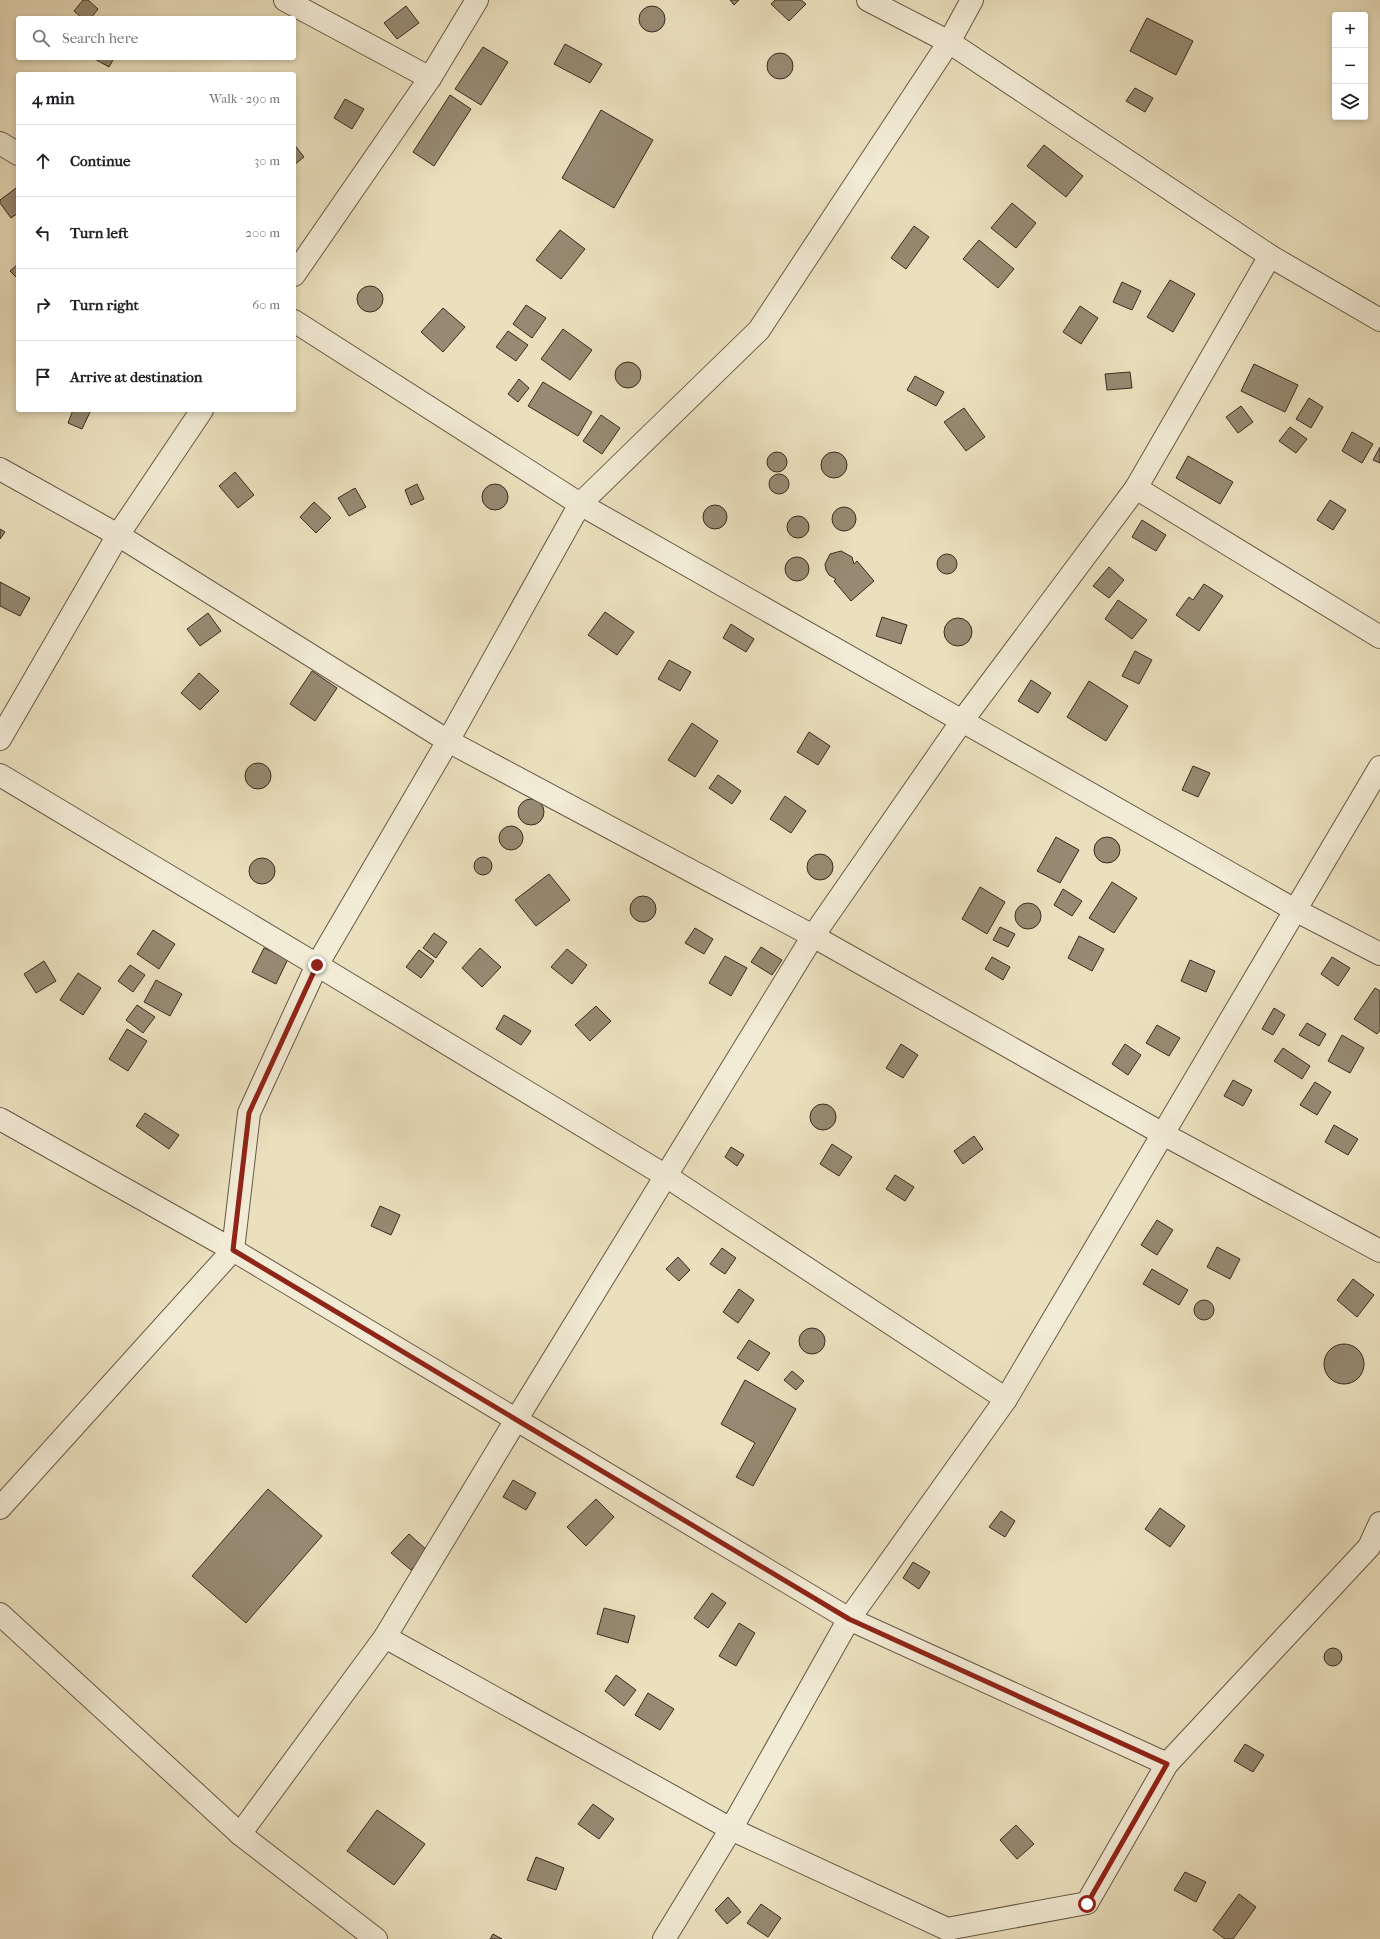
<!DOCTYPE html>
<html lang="en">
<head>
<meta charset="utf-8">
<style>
  :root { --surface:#fff; --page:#f6f6f6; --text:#202124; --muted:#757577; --line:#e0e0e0 }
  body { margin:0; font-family:"IM FELL French Canon",serif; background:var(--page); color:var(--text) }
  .controls { position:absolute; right:12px; top:12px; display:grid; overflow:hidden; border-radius:4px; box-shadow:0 2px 6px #0003 }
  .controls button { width:36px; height:36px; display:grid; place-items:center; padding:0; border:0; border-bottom:1px solid var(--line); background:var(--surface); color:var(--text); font:20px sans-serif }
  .stop { position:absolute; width:12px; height:12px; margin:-9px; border:3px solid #8f2418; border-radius:50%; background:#fff }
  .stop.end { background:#8f2418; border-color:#fff; box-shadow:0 1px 4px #0008 }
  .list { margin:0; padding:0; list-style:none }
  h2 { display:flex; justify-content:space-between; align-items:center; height:52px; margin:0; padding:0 16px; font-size:17px }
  h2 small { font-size:13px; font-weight:400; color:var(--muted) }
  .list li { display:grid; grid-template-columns:26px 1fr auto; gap:12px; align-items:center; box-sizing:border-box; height:72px; padding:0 16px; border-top:1px solid var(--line) }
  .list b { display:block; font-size:15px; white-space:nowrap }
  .list em { font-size:13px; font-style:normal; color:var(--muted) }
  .icon { flex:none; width:22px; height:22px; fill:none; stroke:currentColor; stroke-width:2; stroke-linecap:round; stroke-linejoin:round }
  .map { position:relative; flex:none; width:1380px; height:1939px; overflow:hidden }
  .search { position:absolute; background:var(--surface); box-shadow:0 2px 6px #0003; left:16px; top:16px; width:280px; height:44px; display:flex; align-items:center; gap:10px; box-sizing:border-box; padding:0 14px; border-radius:4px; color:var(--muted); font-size:15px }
  .panel { position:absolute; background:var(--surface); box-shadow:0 2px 6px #0003; left:16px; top:72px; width:280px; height:340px; border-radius:4px }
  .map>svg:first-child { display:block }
  .building { fill:#968a72; stroke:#392c1f }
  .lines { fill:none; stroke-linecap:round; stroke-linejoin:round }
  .street-casing { stroke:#665947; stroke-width:24 }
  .street { stroke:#f2ebd5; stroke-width:22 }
  .route { stroke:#8f2418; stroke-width:5 }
</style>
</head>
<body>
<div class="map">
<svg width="1380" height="1939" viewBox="0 0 1380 1939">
  <rect width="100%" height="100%" fill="#ebe0be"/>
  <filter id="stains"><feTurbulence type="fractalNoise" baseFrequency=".005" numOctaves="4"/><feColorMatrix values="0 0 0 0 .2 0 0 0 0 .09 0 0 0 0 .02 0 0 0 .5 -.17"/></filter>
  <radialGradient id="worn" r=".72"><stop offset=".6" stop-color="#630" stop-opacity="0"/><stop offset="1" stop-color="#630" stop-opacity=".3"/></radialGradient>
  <g class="building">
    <polygon points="83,0 88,0 98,9 91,18 82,18 74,11"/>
    <polygon points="730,0 739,0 734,5"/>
    <polygon points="775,0 801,0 806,4 789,21 771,4"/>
    <circle cx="652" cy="19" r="13"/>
    <polygon points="406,6 419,23 397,39 384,23"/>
    <polygon points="1147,18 1193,41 1176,75 1130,51"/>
    <polygon points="565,44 602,64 590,83 554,64"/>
    <polygon points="483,47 508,62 481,105 455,89"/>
    <circle cx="780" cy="66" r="13"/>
    <polygon points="93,58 114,58 109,67"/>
    <polygon points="1135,88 1153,98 1145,112 1126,101"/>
    <polygon points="450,95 471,109 434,166 413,152"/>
    <polygon points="345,99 364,109 352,129 334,118"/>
    <polygon points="601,110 653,140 614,208 562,178"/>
    <polygon points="294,144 304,157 294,165"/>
    <polygon points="1044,145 1083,176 1066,197 1027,166"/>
    <polygon points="16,188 18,190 18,213 11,218 0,203 0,200"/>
    <polygon points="1012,203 1036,223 1016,248 991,228"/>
    <polygon points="914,226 929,237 906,269 891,258"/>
    <polygon points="560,230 585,249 561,279 536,260"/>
    <polygon points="979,240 1014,269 998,288 963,259"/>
    <polygon points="18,264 18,279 10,271"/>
    <polygon points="1170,280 1195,294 1173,332 1147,317"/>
    <polygon points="1122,282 1141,291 1132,310 1113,302"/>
    <circle cx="370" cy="299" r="13"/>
    <polygon points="526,305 546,318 532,338 513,324"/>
    <polygon points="1080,306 1098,318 1081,344 1063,332"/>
    <polygon points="443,308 465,327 443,352 421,332"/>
    <polygon points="563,329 592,350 570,380 541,359"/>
    <polygon points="508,331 528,345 516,361 496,347"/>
    <circle cx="628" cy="375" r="13"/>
    <polygon points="1254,364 1298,385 1285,412 1241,391"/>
    <polygon points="1130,372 1132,388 1107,390 1105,374"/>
    <polygon points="915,376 944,392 936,406 907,390"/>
    <polygon points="519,379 529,388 518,402 508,394"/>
    <polygon points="543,382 592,412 578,436 528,406"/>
    <polygon points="1309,398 1323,407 1311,428 1296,419"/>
    <polygon points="1241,406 1253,422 1238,433 1226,417"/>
    <polygon points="964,408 985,437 966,451 944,422"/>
    <polygon points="73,410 91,410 82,429 68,423"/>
    <polygon points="601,415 620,428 602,454 583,441"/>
    <polygon points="1290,427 1307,439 1296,453 1279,441"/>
    <polygon points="1352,432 1373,444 1362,463 1342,451"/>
    <polygon points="1380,447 1380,463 1373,460"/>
    <circle cx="777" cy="462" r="10"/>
    <circle cx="834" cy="465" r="13"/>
    <polygon points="1188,456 1233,482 1220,504 1176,478"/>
    <polygon points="235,472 254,495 238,508 219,486"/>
    <circle cx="779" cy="484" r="10"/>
    <polygon points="417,484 424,499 411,505 405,490"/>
    <circle cx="495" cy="497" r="13"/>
    <polygon points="355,488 366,507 349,516 338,498"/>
    <polygon points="1330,500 1346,510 1333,530 1317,520"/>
    <polygon points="314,502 331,518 316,533 300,517"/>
    <circle cx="715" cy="517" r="12"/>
    <circle cx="844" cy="519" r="12"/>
    <circle cx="798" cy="527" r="11"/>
    <polygon points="1142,520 1166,535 1156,551 1132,537"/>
    <polygon points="0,529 5,532 0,539"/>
    <polygon points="841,551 852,557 854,564 857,561 874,581 851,601 834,581 836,579 829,575 826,570 825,564 830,554"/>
    <circle cx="947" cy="564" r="10"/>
    <circle cx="797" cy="569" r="12"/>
    <polygon points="1109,567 1124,580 1109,598 1093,586"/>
    <polygon points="0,582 30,598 20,616 0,606"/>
    <polygon points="1204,584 1223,596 1199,631 1176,615 1189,597 1193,600"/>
    <polygon points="1118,600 1147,620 1132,639 1105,619"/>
    <polygon points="605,612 634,632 617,655 588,635"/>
    <polygon points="208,613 221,631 200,646 187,629"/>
    <polygon points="882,617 907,625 901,644 876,636"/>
    <circle cx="958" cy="632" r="14"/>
    <polygon points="731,624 754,639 746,652 723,638"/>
    <polygon points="1135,651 1152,660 1139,684 1122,676"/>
    <polygon points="669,660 691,672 680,691 658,679"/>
    <polygon points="312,671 337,688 315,721 290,704"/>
    <polygon points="199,673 219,691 200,710 181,693"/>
    <polygon points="1031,680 1051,693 1038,713 1018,701"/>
    <polygon points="1089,681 1128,706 1106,741 1067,717"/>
    <polygon points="692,723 718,741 695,777 668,760"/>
    <polygon points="809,732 830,746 818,765 797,752"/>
    <circle cx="258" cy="776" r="13"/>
    <polygon points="1193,766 1210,773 1198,797 1182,790"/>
    <polygon points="718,775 741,791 732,804 709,788"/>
    <polygon points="785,796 806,811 791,833 770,819"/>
    <circle cx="531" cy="812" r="13"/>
    <circle cx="511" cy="838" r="12"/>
    <circle cx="1107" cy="850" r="13"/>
    <polygon points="1056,837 1079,850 1060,883 1037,871"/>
    <circle cx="820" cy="867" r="13"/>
    <circle cx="483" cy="866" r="9"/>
    <circle cx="262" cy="871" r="13"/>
    <polygon points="549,874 570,900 536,926 515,900"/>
    <polygon points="1112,882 1137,898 1114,933 1089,918"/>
    <polygon points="980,887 1005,902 987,934 962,919"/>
    <polygon points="1063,889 1082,901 1072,916 1054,905"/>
    <circle cx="643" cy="909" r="13"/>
    <circle cx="1028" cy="916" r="13"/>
    <polygon points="1000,927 1015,934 1008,947 993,940"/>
    <polygon points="695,928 713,939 704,954 685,943"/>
    <polygon points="153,930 175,944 159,969 137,954"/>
    <polygon points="434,933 447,942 436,958 423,948"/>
    <polygon points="1079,936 1104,949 1092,971 1068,958"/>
    <polygon points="761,947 782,960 772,975 751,962"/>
    <polygon points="264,948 288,959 276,984 252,972"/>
    <polygon points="480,948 501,967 482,987 462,968"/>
    <polygon points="567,949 587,965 572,984 551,967"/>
    <polygon points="419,950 434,961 421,978 406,967"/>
    <polygon points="725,956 747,968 731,996 709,983"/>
    <polygon points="992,957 1010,967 1003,980 985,969"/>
    <polygon points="1332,957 1350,968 1338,986 1321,974"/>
    <polygon points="1190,960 1215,971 1206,992 1181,981"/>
    <polygon points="44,961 56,981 36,993 24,974"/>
    <polygon points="130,965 145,975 133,992 118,981"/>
    <polygon points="78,973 101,988 83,1015 60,1000"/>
    <polygon points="156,980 182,994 170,1016 144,1002"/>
    <polygon points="1375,988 1380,991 1380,1030 1377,1034 1354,1019"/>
    <polygon points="137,1005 155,1017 143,1033 126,1020"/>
    <polygon points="596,1006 611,1021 590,1041 575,1025"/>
    <polygon points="1274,1008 1285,1015 1273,1035 1262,1029"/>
    <polygon points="504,1015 531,1031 521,1045 496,1029"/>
    <polygon points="1307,1023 1326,1034 1319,1046 1299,1035"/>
    <polygon points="1157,1025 1180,1038 1169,1056 1146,1043"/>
    <polygon points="127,1029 147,1041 128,1071 109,1059"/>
    <polygon points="1342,1035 1364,1048 1350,1073 1328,1061"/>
    <polygon points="901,1044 918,1055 903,1078 886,1068"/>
    <polygon points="1125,1044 1141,1055 1128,1075 1112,1064"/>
    <polygon points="1283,1048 1310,1066 1302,1079 1274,1061"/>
    <polygon points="1233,1080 1252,1090 1243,1106 1224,1096"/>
    <polygon points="1315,1082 1331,1092 1317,1115 1300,1105"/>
    <circle cx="823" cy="1117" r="13"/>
    <polygon points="145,1113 179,1135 169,1149 136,1126"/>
    <polygon points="1334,1125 1358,1139 1348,1155 1325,1142"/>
    <polygon points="974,1136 983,1149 963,1164 954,1151"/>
    <polygon points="832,1144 852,1157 839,1176 820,1164"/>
    <polygon points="731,1147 744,1155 737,1166 725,1157"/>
    <polygon points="895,1175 914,1187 905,1201 886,1189"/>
    <polygon points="380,1206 400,1215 391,1235 371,1226"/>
    <polygon points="1157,1220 1173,1230 1157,1255 1141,1245"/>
    <polygon points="1217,1247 1240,1259 1230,1279 1207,1267"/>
    <polygon points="722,1248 736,1258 725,1274 710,1264"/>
    <polygon points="678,1257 690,1270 679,1281 666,1269"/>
    <polygon points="1152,1269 1188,1290 1179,1305 1143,1284"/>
    <polygon points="1353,1279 1374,1295 1357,1317 1337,1300"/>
    <polygon points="739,1289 754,1300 738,1323 723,1312"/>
    <circle cx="1204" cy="1310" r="10"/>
    <circle cx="812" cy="1341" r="13"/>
    <polygon points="749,1340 770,1353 758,1371 737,1358"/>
    <circle cx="1344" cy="1364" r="20"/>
    <polygon points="792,1371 804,1381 796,1390 784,1380"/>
    <polygon points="745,1380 796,1409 753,1486 736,1477 755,1443 721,1424"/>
    <polygon points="513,1480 536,1493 526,1510 503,1497"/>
    <polygon points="268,1489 322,1536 246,1623 192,1576"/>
    <polygon points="596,1499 614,1517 586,1546 567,1527"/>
    <polygon points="1160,1508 1185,1526 1170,1547 1145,1529"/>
    <polygon points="1001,1511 1015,1521 1005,1537 989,1527"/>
    <polygon points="409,1534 428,1551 411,1570 391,1553"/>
    <polygon points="913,1562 930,1572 919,1589 903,1578"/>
    <polygon points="712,1593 726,1603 708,1628 694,1618"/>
    <polygon points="604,1608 635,1616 628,1643 597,1634"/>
    <polygon points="739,1623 755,1633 736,1666 719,1656"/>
    <circle cx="1333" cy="1657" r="9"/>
    <polygon points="616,1675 636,1690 624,1706 605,1691"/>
    <polygon points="648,1693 674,1709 660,1730 635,1715"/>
    <polygon points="1245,1744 1264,1755 1253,1772 1234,1761"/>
    <polygon points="593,1804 614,1819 599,1839 578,1824"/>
    <polygon points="377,1810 425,1844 394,1885 347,1851"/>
    <polygon points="1016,1825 1034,1844 1017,1859 1000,1840"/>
    <polygon points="536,1857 564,1868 556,1890 527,1880"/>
    <polygon points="1185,1872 1206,1882 1196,1902 1174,1890"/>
    <polygon points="1239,1894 1256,1907 1233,1939 1225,1939 1213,1930"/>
    <polygon points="728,1897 741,1912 727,1924 715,1910"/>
    <polygon points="761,1904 781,1918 768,1937 747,1923"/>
    <polygon points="493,1934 502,1939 490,1939"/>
  </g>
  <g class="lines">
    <defs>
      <g id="street">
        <polyline points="285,0 430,78"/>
        <polyline points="868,0 949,42 1270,256 1380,320"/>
        <polyline points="0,143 18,154"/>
        <polyline points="294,275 430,78 477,0"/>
        <polyline points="294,321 580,504 1295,910 1380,954"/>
        <polyline points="0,469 118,535 448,741 813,936 1163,1134 1380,1251"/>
        <polyline points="1136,488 1380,637"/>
        <polyline points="0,739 118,535 202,410"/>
        <polyline points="0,775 317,965 666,1176 1006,1399"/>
        <polyline points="0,1119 233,1250 849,1619 1167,1764"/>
        <polyline points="0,1508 233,1250 249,1113 317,965 448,741 580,504 759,330 949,42 972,0"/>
        <polyline points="0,1614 240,1834 376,1939"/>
        <polyline points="385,1637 731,1829 947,1929 1087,1903 1167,1764 1369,1547 1380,1523"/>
        <polyline points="240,1834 385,1637 516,1420 813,936 962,721 1136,488 1270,256"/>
        <polyline points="664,1939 731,1829 849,1619 1006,1399 1380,767"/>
      </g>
    </defs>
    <use href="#street" class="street-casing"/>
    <use href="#street" class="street"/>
  </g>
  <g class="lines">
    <polyline class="route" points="317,965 249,1113 233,1250 849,1619 1167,1764 1087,1904"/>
  </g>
  <rect width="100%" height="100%" filter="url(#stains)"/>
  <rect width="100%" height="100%" fill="url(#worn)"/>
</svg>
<div class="controls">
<button>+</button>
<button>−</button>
<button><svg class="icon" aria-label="layers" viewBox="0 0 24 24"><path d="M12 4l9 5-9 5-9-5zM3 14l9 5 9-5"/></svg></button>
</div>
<div class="stop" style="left:1087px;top:1904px"></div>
<div class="stop end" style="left:317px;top:965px"></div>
<div class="search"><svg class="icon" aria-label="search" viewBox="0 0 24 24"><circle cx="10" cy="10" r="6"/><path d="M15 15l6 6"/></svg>Search here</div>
<section class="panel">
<h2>4 min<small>Walk · 290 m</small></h2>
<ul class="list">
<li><svg class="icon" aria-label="ahead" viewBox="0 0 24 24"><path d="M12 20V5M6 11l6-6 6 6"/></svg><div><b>Continue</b></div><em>30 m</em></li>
<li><svg class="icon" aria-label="left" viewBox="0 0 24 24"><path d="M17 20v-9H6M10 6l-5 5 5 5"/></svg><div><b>Turn left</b></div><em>200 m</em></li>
<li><svg class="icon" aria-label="right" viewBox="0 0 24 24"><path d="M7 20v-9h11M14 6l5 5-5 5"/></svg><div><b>Turn right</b></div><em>60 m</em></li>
<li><svg class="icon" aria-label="arrive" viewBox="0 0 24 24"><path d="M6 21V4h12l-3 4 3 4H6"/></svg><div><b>Arrive at destination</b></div></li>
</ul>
</section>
</div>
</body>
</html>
